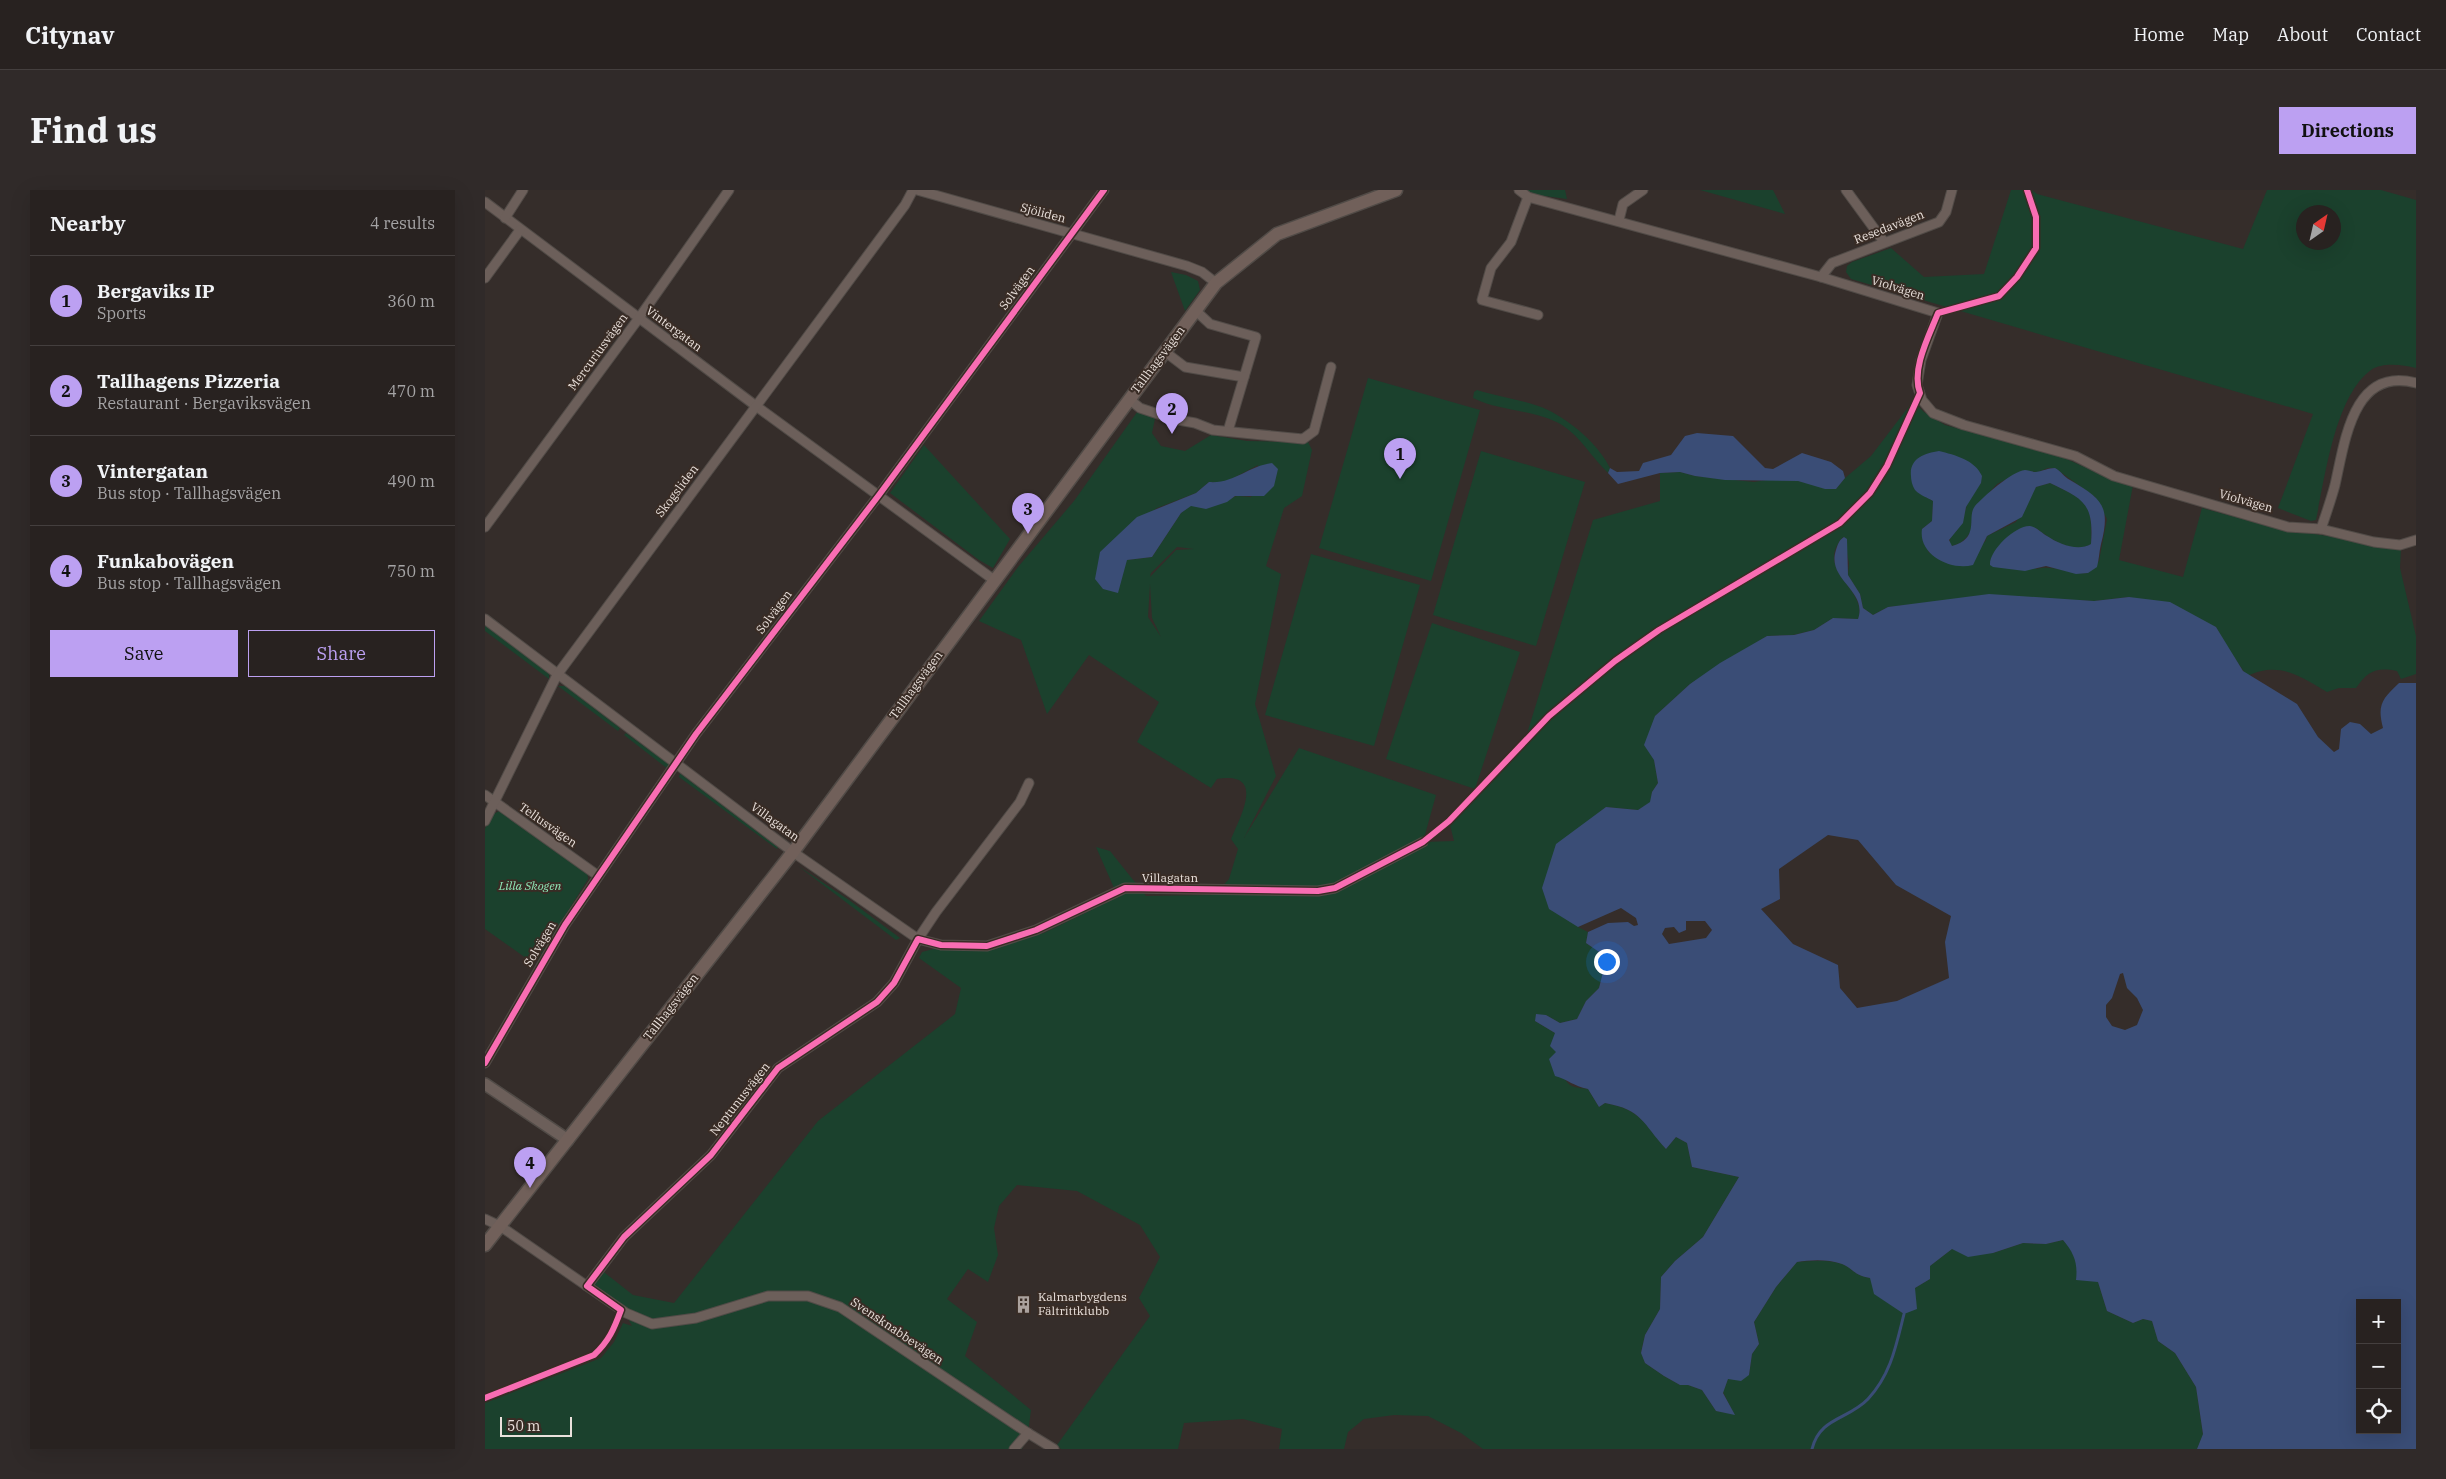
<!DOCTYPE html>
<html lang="en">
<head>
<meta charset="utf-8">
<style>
  :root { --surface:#282220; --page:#302a29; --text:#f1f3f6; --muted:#a5a4a5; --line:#443f3e; --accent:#bca0f2 }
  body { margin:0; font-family:"IBM Plex Serif",serif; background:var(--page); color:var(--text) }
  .controls { position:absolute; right:15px; bottom:15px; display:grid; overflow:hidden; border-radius:0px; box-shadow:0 5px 20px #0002 }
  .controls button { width:45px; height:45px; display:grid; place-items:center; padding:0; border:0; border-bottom:1px solid var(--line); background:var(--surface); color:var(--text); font:25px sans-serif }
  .compass { position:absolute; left:1811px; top:15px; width:45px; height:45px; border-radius:50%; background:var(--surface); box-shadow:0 5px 20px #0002; rotate:34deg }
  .scale { position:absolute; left:15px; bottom:12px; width:72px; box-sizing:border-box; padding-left:5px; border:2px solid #eae1dc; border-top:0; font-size:14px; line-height:18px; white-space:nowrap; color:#eae1dc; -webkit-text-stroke:4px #392c25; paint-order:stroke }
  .you { position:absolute; left:1121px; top:771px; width:18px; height:18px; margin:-12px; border:4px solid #fff; border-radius:50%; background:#1a73e8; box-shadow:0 0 0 8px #1a73e833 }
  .badge { display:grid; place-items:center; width:32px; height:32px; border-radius:50%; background:var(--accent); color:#111; font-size:16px; font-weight:700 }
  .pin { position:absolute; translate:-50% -41px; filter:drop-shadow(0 1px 2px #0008) }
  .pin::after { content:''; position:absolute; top:26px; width:18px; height:15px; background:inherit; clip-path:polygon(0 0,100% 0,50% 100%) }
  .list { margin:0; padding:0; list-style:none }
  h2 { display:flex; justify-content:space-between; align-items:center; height:65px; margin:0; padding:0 20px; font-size:21px }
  h2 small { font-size:16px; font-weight:400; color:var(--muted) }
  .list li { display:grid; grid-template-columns:32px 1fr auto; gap:15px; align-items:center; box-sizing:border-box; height:90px; padding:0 20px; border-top:1px solid var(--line) }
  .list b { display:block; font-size:19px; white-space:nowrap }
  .list p { margin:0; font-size:16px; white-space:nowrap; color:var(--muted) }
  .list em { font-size:16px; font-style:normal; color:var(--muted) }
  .actions { display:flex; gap:10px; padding:15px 20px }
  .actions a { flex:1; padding:11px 0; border:1px solid var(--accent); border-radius:0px; text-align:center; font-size:18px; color:var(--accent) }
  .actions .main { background:var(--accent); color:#111 }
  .icon { flex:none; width:28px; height:28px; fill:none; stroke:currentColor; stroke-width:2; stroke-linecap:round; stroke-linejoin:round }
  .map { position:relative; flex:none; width:1931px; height:1259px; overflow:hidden; border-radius:0px }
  header { display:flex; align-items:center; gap:30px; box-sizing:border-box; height:70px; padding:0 25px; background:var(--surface); border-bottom:1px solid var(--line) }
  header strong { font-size:24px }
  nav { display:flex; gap:28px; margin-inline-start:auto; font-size:18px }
  .intro { display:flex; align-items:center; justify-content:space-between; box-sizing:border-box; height:120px; padding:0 30px }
  h1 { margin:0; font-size:35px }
  .button { padding:12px 22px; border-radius:0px; background:var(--accent); color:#111; font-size:18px; font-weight:700 }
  main { display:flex; gap:30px; padding:0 30px }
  aside { flex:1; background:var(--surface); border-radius:0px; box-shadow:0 5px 20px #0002 }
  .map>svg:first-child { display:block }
  .green { fill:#1b412d; fill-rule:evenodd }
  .water { fill:#3a4d76; fill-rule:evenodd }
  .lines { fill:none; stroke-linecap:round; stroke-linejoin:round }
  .stream { stroke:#3a4d76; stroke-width:3 }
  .minor-casing { stroke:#514b47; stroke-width:11 }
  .tertiary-casing { stroke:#514b47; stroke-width:14 }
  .secondary-casing { stroke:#514b47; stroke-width:15 }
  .minor { stroke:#6c5f5a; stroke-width:9 }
  .tertiary { stroke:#6c5f5a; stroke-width:11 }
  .secondary { stroke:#71605a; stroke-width:12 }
  .cycleway-casing { stroke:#392c25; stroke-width:9 }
  .cycleway { stroke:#f96db3; stroke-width:6 }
  .labels { text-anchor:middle; stroke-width:4; stroke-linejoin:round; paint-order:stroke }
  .street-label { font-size:12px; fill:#eae1dc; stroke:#392c25 }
  .park-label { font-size:12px; font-style:italic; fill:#8fe7b7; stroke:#392c25 }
  .poi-label { font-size:12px; fill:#eae1dc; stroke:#392c25; text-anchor:start }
</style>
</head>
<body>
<header>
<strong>Citynav</strong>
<nav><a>Home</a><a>Map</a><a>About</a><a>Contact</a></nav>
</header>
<div class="intro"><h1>Find us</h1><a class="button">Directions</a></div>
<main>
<aside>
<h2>Nearby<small>4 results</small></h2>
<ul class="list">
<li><span class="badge">1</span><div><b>Bergaviks IP</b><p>Sports</p></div><em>360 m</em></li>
<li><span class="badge">2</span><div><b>Tallhagens Pizzeria</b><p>Restaurant · Bergaviksvägen</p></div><em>470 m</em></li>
<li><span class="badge">3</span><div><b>Vintergatan</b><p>Bus stop · Tallhagsvägen</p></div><em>490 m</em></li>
<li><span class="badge">4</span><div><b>Funkabovägen</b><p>Bus stop · Tallhagsvägen</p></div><em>750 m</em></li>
</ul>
<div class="actions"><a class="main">Save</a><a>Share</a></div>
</aside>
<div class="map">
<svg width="1931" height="1259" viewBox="0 0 1931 1259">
  <rect width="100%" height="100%" fill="#352d2a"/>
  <g class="green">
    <polygon points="1041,0 1080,0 1082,9 1045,4"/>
    <polygon points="1215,0 1288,0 1300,24"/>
    <path d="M 1526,0 L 1547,0 L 1552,4 L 1758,59 L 1782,0 L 1896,0 L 1931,10 L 1931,178 C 1918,175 1898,172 1886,180 C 1850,206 1840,288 1831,330 L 1826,331 L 1793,318 L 1828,224 L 1366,89 L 1361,82 L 1362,76 L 1367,72 L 1406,58 L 1439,87 L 1499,84 ZM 1818,22 L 1848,22 L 1848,52 L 1818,52 Z"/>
    <polygon points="686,82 701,85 713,91 715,100 700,121"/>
    <polygon points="883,188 995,220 946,391 834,358"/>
    <path d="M 992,200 C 1014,207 1044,211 1063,220 C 1087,232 1113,254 1125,278 L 1123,283 C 1107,268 1096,247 1077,235 C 1050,219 1016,222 988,208 L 989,202 Z"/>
    <path d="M 1428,211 L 1439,222 L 1460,235 L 1577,267 L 1622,287 L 1648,295 L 1634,370 L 1698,387 L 1717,318 L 1790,338 L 1916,357 L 1915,378 L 1931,446 L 1931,484 L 1916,489 L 1912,481 C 1891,477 1883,481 1871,498 L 1854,498 L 1842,502 C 1814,486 1795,471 1762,486 L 1742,457 L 1731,437 L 1644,407 L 1609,411 L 1567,409 L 1467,410 L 1403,417 L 1388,425 L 1378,418 L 1375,404 L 1363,385 L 1364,373 L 1359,347 L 1357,348 C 1329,382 1384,399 1373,429 L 1348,428 L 1329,440 L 1308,445 L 1282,446 L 1205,494 L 1170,526 L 1169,570 L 1173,593 L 1167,602 L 1166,612 L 1153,620 L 1121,617 L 1102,633 L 1093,737 L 1103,742 L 1101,753 L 1117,764 L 1120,774 L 1114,798 L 1101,811 L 1092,829 L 1075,833 L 1061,825 L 1050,831 L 1070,843 C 1071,857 1073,889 1087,896 C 1091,898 1099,898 1103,899 L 1114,917 L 1120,913 C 1157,920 1158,933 1181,959 L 1191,947 L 1202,953 L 1207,977 L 1254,987 L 1218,1047 L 1190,1071 L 1176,1087 L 1175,1119 L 1160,1145 L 1156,1162 L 1160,1173 L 1179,1186 L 1195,1195 L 1203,1195 L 1217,1200 L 1231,1221 L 1249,1224 L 1238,1202 L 1243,1189 L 1264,1185 L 1267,1164 L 1274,1154 L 1269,1132 L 1291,1097 L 1312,1072 C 1326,1071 1342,1069 1357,1074 C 1369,1079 1368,1085 1385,1088 L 1408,1116 L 1419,1124 L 1430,1098 L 1445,1089 L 1445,1076 L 1467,1059 L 1508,1063 L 1538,1053 L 1561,1054 L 1578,1050 L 1586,1059 L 1592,1074 L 1613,1092 L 1622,1121 L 1648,1133 L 1658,1129 L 1667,1131 L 1673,1151 L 1690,1163 L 1711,1197 L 1718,1245 L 1712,1259 L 998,1259 L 976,1243 L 943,1226 L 909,1225 L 879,1229 L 863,1242 L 859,1259 L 794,1259 L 797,1239 L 758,1229 L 699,1233 L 693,1259 L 576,1259 L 572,1255 L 665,1126 L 654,1108 L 675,1067 L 655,1035 L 592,1001 L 532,995 L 514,1016 L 509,1038 L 513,1065 L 503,1092 L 483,1079 L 462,1109 L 492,1132 L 480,1166 L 546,1220 L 543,1243 L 537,1259 L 0,1259 L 0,1213 L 116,1168 L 129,1152 L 138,1133 L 147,1136 L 140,1123 L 102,1096 L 115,1079 L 148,1105 L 189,1113 L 333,931 L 470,824 L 476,798 L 434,768 L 437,762 L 452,758 L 502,760 L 559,743 L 633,707 L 611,657 L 625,661 L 661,706 L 729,705 L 744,689 L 753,659 L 746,649 C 756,625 781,581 732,589 L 726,598 L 652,552 L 674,512 L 604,465 L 562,524 L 536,450 L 494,431 L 533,377 L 589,311 L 655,218 L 671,224 L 667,243 L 676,256 L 700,261 L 726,245 L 762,251 L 823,252 L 827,260 L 817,306 L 799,318 L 781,376 L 796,384 L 770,514 L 791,586 L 759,648 L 814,558 L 951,605 L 938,652 L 969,651 L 964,631 L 1040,550 L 1108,330 L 1175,311 L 1175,283 L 1195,282 L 1210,286 L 1269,292 L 1288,289 L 1313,291 L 1351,299 L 1360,288 L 1386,266 ZM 773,275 L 766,307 C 761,307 753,305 749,307 C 731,314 728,320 706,315 L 696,323 L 667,367 L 642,370 L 615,362 L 672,318 L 711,303 L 724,292 L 739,293 ZM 1563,278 L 1570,278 L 1610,307 L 1622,329 L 1614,371 L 1603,383 C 1585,385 1569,374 1551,379 L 1551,338 C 1565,349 1589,365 1606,354 C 1608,311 1601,311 1565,293 L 1551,297 L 1531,332 L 1502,346 L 1500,352 L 1444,363 L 1437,339 L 1447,331 L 1448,311 L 1431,301 L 1496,293 C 1490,300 1483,308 1481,318 C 1478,330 1476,338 1466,346 L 1464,354 L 1467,356 L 1475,353 L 1481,348 L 1486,341 L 1488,320 L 1512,294 L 1537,281 L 1553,282 ZM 692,357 L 709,359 L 691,360 L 665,387 L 666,383 ZM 665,394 L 667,428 L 676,447 L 663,427 Z"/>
    <polygon points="439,255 525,349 508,378 494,370 405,303"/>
    <polygon points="996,261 1100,292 1051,456 948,425"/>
    <polygon points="826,364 935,395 889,556 780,525"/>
    <polygon points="947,433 1035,462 990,599 901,569"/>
    <polygon points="0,435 64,482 64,489 0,441"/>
    <polygon points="73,496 80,496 135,538 133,541"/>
    <polygon points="141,543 184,574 183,579 139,545"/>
    <polygon points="195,584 196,584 293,657 292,659 194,587"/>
    <polygon points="16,620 102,682 103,689 53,769 45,771 0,739 0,639 5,626"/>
    <polygon points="313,676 364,710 415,748 411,750"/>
  </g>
  <g class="water">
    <polygon points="1212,243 1248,246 1280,278 1288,279 1317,263 1346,272 1358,281 1360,288 1351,299 1340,299 1313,291 1240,290 1210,286 1195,282 1175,283 1133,294 1123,283 1125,278 1132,282 1154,281 1158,273 1186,265 1200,246"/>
    <path d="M 1454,261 C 1470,265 1490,270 1497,286 L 1496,293 L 1481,317 L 1478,333 L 1464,350 L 1467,356 C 1496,348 1481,327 1490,316 C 1498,307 1527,281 1540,280 C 1543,280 1547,282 1551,282 C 1558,281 1563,278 1570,278 C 1576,281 1579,287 1585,290 C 1617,309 1626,316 1616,354 C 1614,362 1614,370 1612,377 L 1603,383 L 1591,384 L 1561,376 L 1540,381 L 1508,377 L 1505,375 C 1504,360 1531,335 1545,336 C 1551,337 1557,343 1562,346 C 1574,354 1593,362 1606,354 C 1609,314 1599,309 1565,293 L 1551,297 L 1537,327 L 1502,346 L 1488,375 C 1466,381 1433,365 1437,339 L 1447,331 L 1448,311 C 1443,308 1435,305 1431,301 C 1428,298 1426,291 1426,286 C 1424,269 1439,263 1454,261 Z"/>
    <path d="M 787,273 L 793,279 L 789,296 L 779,306 L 750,306 L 742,312 L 721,319 L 706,316 L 696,323 L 667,367 L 642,370 L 633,403 L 618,399 L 610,389 L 615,362 L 652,327 L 711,303 L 724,292 C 749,294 763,276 787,273 Z"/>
    <path d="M 1359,347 L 1362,349 L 1363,385 L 1375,404 L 1378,418 L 1388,425 L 1403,417 L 1504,404 L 1609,411 L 1644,407 L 1685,412 L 1731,437 L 1758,481 L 1812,514 L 1833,547 L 1849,562 L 1854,559 L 1856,539 L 1865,532 L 1875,534 L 1886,544 L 1898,538 C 1892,515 1897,509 1914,493 L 1931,493 L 1931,1259 L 1712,1259 L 1718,1244 L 1711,1197 L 1690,1163 L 1673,1151 L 1667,1131 L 1658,1129 L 1648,1133 L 1622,1121 L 1613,1092 L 1591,1090 C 1593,1073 1589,1063 1578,1050 L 1561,1054 L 1538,1053 L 1508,1063 L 1483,1067 L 1467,1059 L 1445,1076 L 1445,1089 L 1430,1098 L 1432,1119 L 1419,1124 L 1389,1104 L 1385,1088 C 1368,1085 1369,1079 1357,1074 C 1342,1069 1326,1070 1312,1072 L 1291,1097 L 1269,1132 L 1274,1154 L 1267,1164 L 1264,1185 L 1256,1191 L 1243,1189 L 1238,1203 L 1250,1225 L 1231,1221 L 1217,1200 L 1203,1195 L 1195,1195 L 1179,1186 L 1160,1173 L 1156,1163 L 1160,1145 L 1175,1119 L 1176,1087 L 1190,1071 L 1218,1047 L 1254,987 L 1207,977 L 1202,953 L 1191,947 L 1181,959 C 1157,933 1158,920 1120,913 L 1114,917 L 1103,899 C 1088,896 1084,890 1070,886 L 1064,869 L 1071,862 L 1065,856 L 1070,843 L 1050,831 L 1051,824 L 1061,825 L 1075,833 L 1092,829 L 1101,811 L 1114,798 L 1120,774 L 1117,764 L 1101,753 L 1103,742 L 1123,733 L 1143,732 L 1149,736 L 1153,735 L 1151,728 L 1136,718 L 1093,737 L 1064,719 L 1057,698 L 1071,654 L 1121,617 L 1153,620 L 1165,612 L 1167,602 L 1173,593 L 1169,570 L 1159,555 L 1170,526 L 1205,494 L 1235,473 L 1282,446 L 1309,445 L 1329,440 L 1348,428 L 1373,429 C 1383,400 1341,390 1351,360 C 1353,354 1354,350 1359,347 ZM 1343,645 L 1373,650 L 1411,695 L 1466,726 L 1460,752 L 1464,788 L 1412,811 L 1372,818 L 1355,798 L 1353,775 L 1308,754 L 1276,719 L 1295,709 L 1294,679 ZM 1201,731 L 1220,731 L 1227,740 L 1221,748 L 1184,754 L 1177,744 L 1180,738 L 1189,737 L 1194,743 L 1201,740 ZM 1638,783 L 1642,798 L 1652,808 L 1658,820 L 1652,835 L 1640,840 L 1627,836 L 1621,827 L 1621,815 L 1627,808 L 1635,784 ZM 1875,1113 L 1912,1113 L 1912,1240 L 1875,1240 Z"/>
  </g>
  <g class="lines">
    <path class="stream" d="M 1327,1259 C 1335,1227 1363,1230 1383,1209 C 1406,1184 1411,1156 1419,1124"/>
    <defs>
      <g id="minor">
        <polyline points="432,0 702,76 717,82 731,93"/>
        <polyline points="1034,0 1043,7 1336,87 1453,123 1436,170 1432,195 1437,210 1448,223 1479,235 1590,266 1629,286 1803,337 1836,339 1889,352 1915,355 1931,350"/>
        <polyline points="1361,0 1399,52"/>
        <polyline points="1043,7 1026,52 1006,78 997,110 1053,125"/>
        <polyline points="0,12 271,216 509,390"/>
        <polyline points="20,28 38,0"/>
        <polyline points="1134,30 1138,14 1158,0"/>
        <polyline points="1336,87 1347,73 1454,32 1461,22 1467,0"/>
        <polyline points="0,88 35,40"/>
        <polyline points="710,120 725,134 771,147 743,241"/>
        <polyline points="679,161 700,177 759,187"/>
        <polyline points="644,209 655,218 688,229 710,233 728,240 818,249 829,241 846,177"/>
        <polyline points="0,337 154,128 244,0"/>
        <path d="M 1836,339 C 1841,324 1846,310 1850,295 C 1860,251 1868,176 1931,193"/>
        <polyline points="0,429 308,662 433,749 456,755 502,756 551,740 640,698 833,701 850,698 938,652"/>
        <polyline points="0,605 112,685"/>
        <polyline points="0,631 72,485 420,15 428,0"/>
        <polyline points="0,873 80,735 211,544 394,305 619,0"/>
        <polyline points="0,1029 15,1036 141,1123 167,1134 211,1128 283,1106 323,1106 355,1117 543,1243 569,1259"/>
        <polyline points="102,1096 139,1047 226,965 293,878 392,812 409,793 433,749 451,722 535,612 544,593"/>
        <polyline points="529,1259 543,1243"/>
      </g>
      <polyline id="tertiary" points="0,894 83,950"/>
      <polyline id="secondary" points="0,1055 308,662 731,93 792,44 911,0"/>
    </defs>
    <use href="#minor" class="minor-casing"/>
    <use href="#tertiary" class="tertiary-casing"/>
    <use href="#secondary" class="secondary-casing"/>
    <use href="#minor" class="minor"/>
    <use href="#tertiary" class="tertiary"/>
    <use href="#secondary" class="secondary"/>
    <defs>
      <g id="cycleway">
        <polyline points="0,873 80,735 211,544 394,305 619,0"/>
        <path d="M 0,1208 L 109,1165 C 124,1151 129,1139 136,1120 L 102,1096 L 139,1047 L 226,965 L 293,878 L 392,812 L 409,793 L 433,749 L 456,755 L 502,756 L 551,740 L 640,698 L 833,701 L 850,698 L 938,652 L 964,631 L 1064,526 L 1130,471 L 1174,440 L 1355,333 L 1385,303 L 1402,276 L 1435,203 C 1426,179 1444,146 1453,123 L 1514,106 L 1532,87 L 1551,58 L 1551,27 L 1542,0"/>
      </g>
    </defs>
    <use href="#cycleway" class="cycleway-casing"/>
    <use href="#cycleway" class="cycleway"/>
  </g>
  <defs>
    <symbol id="building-bare" viewBox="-9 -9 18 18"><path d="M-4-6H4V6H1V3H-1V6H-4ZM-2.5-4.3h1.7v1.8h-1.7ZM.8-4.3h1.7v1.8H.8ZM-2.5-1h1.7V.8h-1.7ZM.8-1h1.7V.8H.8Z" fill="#aba29e" stroke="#392c25" stroke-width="2.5" paint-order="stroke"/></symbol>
  </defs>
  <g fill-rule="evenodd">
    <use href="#building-bare" x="526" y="1102" width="25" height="25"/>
  </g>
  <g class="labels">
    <g class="street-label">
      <text transform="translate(558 23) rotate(15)" y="4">Sjöliden</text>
      <text transform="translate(1404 37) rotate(-21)" y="4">Resedavägen</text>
      <text transform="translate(532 98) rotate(-54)" y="4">Solvägen</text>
      <text transform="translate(1413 98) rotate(17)" y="4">Violvägen</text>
      <text transform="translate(189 139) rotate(37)" y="4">Vintergatan</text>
      <text transform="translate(113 162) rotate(-54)" y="4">Mercuriusvägen</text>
      <text transform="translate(673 170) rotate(-53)" y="4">Tallhagsvägen</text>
      <text transform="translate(192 301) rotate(-53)" y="4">Skogsliden</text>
      <text transform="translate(1761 311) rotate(16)" y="4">Violvägen</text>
      <text transform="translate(289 422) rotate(-53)" y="4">Solvägen</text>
      <text transform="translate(431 495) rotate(-54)" y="4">Tallhagsvägen</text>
      <text transform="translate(290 632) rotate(36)" y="4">Villagatan</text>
      <text transform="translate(63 635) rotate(35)" y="4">Tellusvägen</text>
      <text x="685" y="692">Villagatan</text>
      <text transform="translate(55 754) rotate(-59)" y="4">Solvägen</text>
      <text transform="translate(186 817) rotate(-52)" y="4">Tallhagsvägen</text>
      <text transform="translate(255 909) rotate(-52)" y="4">Neptunusvägen</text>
      <text transform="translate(412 1141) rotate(34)" y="4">Svensknabbevägen</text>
    </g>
    <g class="park-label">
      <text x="45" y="700">Lilla Skogen</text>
    </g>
    <g class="poi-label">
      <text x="553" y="1111">Kalmarbygdens<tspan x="553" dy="14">Fältrittklubb</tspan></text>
    </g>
  </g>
</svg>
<div class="controls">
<button>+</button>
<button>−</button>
<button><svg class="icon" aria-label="locate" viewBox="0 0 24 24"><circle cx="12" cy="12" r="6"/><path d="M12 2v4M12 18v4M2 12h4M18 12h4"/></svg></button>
</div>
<svg class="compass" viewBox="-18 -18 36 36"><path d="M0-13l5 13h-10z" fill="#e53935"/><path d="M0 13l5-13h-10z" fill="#a5a4a5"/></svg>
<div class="scale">50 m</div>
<div class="you"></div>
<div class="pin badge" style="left:915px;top:289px">1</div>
<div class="pin badge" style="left:687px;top:244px">2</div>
<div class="pin badge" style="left:543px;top:344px">3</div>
<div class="pin badge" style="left:45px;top:998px">4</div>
</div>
</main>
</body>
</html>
